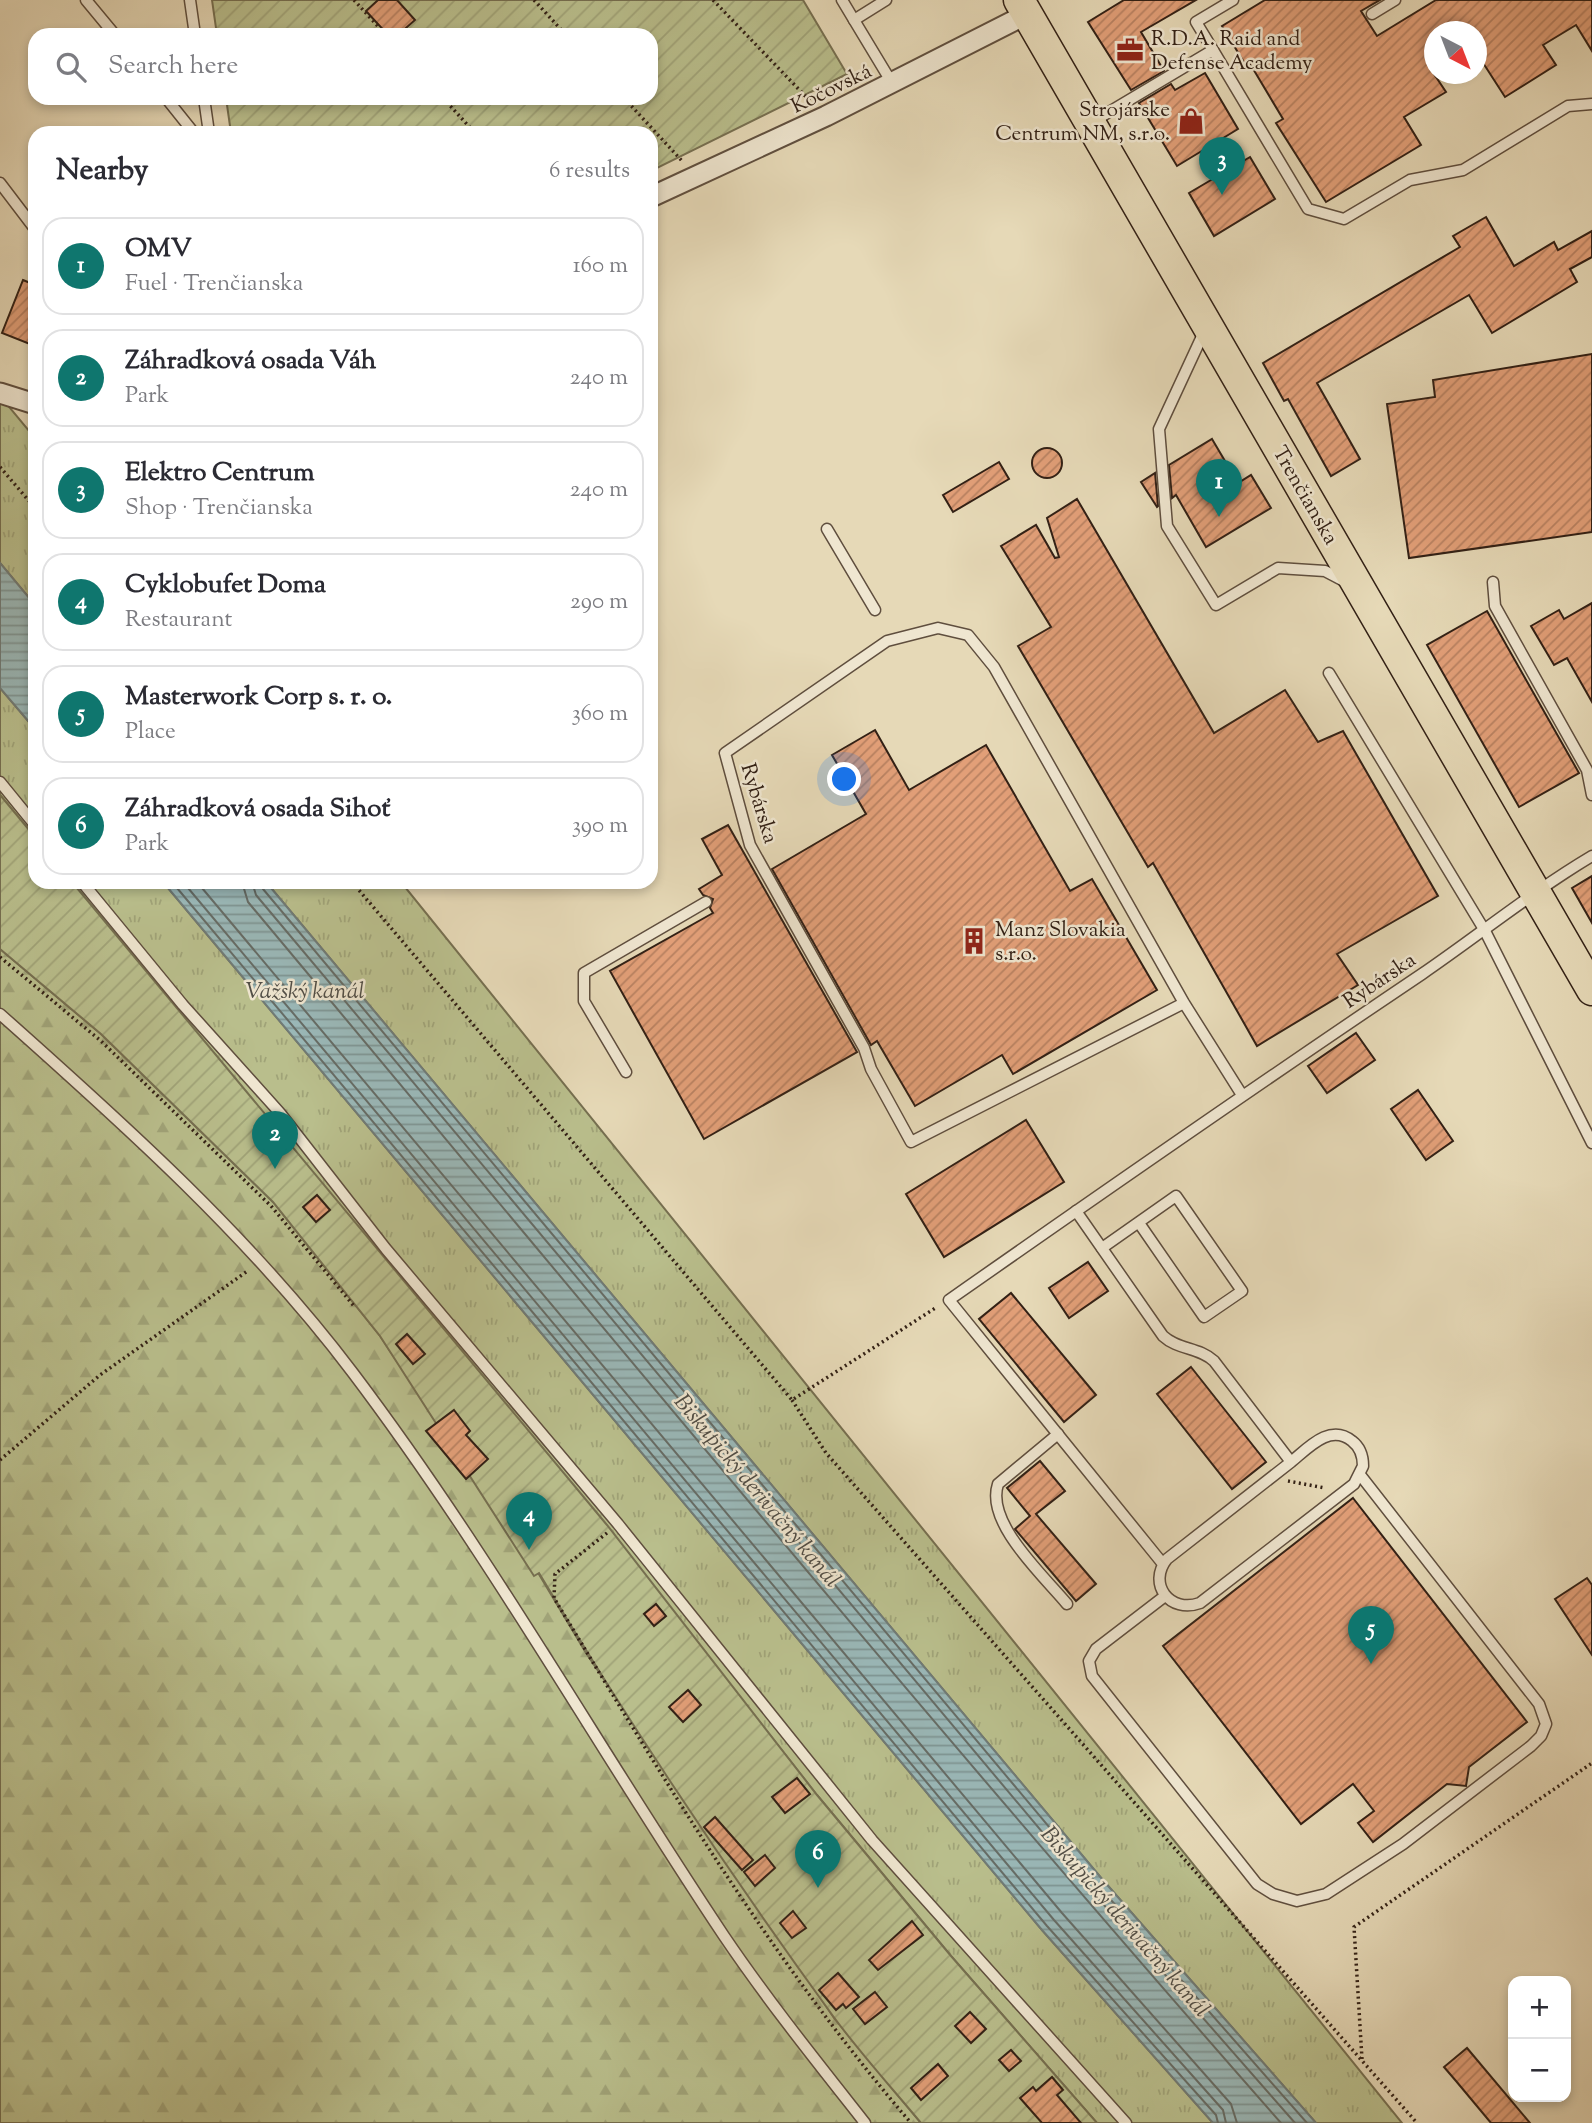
<!DOCTYPE html>
<html lang="en">
<head>
<meta charset="utf-8">
<style>
  :root { --surface:#fff; --page:#f7f7f7; --text:#2b2b33; --muted:#7c7c81; --line:#e1e1e2; --accent:#0f766e }
  body { margin:0; font-family:"Sorts Mill Goudy",serif; background:var(--page); color:var(--text) }
  .controls { position:absolute; right:21px; bottom:21px; display:grid; overflow:hidden; border-radius:14px; box-shadow:0 4px 10px #0003 }
  .controls button { width:63px; height:63px; display:grid; place-items:center; padding:0; border:0; border-bottom:2px solid var(--line); background:var(--surface); color:var(--text); font:35px sans-serif }
  .compass { position:absolute; left:1424px; top:21px; width:63px; height:63px; border-radius:50%; background:var(--surface); box-shadow:0 4px 10px #0003; rotate:138deg }
  .you { position:absolute; left:845px; top:780px; width:24px; height:24px; margin:-18px; border:5px solid #fff; border-radius:50%; background:#1a73e8; box-shadow:0 0 0 10px #1a73e833 }
  .badge { display:grid; place-items:center; width:46px; height:46px; border-radius:50%; background:var(--accent); color:#fff; font-size:23px; font-weight:700 }
  .pin { position:absolute; translate:-50% -58px; filter:drop-shadow(0 2px 4px #0008) }
  .pin::after { content:''; position:absolute; top:37px; width:24px; height:21px; background:inherit; clip-path:polygon(0 0,100% 0,50% 100%) }
  .list { margin:0; padding:0; list-style:none }
  h2 { display:flex; justify-content:space-between; align-items:center; height:91px; margin:0; padding:0 28px; font-size:30px }
  h2 small { font-size:23px; font-weight:400; color:var(--muted) }
  .list li { display:grid; grid-template-columns:46px 1fr auto; gap:21px; align-items:center; box-sizing:border-box; height:98px; margin:0 14px 14px; padding:0 14px; border:2px solid var(--line); border-radius:21px }
  .list b { display:block; font-size:26px; white-space:nowrap }
  .list p { margin:0; font-size:23px; white-space:nowrap; color:var(--muted) }
  .list em { font-size:23px; font-style:normal; color:var(--muted) }
  .icon { flex:none; width:38px; height:38px; fill:none; stroke:currentColor; stroke-width:2; stroke-linecap:round; stroke-linejoin:round }
  .map { position:relative; flex:none; width:1592px; height:2123px; overflow:hidden }
  .search { position:absolute; background:var(--surface); box-shadow:0 4px 10px #0003; left:28px; top:28px; width:630px; height:77px; display:flex; align-items:center; gap:18px; box-sizing:border-box; padding:0 24px; border-radius:21px; color:var(--muted); font-size:26px }
  .panel { position:absolute; background:var(--surface); box-shadow:0 4px 10px #0003; left:28px; top:126px; width:630px; height:763px; border-radius:21px }
  .map>svg:first-child { display:block }
  .grass { fill:url(#grass-tufts); stroke:#766f50; stroke-width:2 }
  .forest { fill:url(#forest-firs); stroke:#766f50; stroke-width:2 }
  .garden { fill:url(#garden-furrows); stroke:#766f50; stroke-width:2 }
  .water { fill:url(#water-rules); stroke:#707b77; stroke-width:2 }
  .lines { fill:none; stroke-linecap:round; stroke-linejoin:round }
  .shore { stroke:#666c66; stroke-width:2 }
  .building { fill:url(#building-hatch); stroke:#322015; stroke-width:2 }
  .lane-casing { stroke:#5f4e3e; stroke-width:13 }
  .street-casing { stroke:#5f4e3e; stroke-width:23 }
  .primary-casing { stroke:#322015; stroke-width:33 }
  .path { stroke:#322015; stroke-width:3.5; stroke-dasharray:2 3.5; stroke-linecap:butt }
  .lane { stroke:#efe6d0; stroke-width:10 }
  .street { stroke:#efe6d0; stroke-width:19 }
  .primary { stroke:#e6d9b7; stroke-width:30 }
  .labels { text-anchor:middle; stroke-width:5; stroke-linejoin:round; paint-order:stroke }
  .poi-label { font-size:21px; fill:#322015; stroke:#efe6d0; text-anchor:start }
  .street-label { font-size:21px; fill:#322015; stroke:#efe6d0 }
  .water-label { font-size:23px; font-style:italic; fill:#514e46; stroke:#efe6d0 }
</style>
</head>
<body>
<div class="map">
<svg width="1592" height="2123" viewBox="0 0 1592 2123">
  <defs>
    <pattern id="grass-tufts" width="24" height="20" patternUnits="userSpaceOnUse" patternTransform="scale(1.75)"><rect width="24" height="20" fill="#b9be8c"/><path d="M3 7l-1-3M5 7V3M7 7l1-3M15 17l-1-3M17 17v-4M19 17l1-3" fill="none" stroke="#a0a378"/></pattern>
    <pattern id="forest-firs" width="22" height="20" patternUnits="userSpaceOnUse" patternTransform="scale(1.75)"><rect width="22" height="20" fill="#b9be8c"/><path d="M5 1l3.5 6h-7zM16 11l3.5 6h-7z" fill="#a0a378"/></pattern>
    <pattern id="garden-furrows" width="10" height="10" patternUnits="userSpaceOnUse" patternTransform="scale(1.75)"><rect width="10" height="10" fill="#b9be8c"/><path d="M-1 1l2-2M0 10L10 0M9 11l2-2" fill="none" stroke="#a0a378"/></pattern>
    <pattern id="water-rules" width="6" height="5" patternUnits="userSpaceOnUse" patternTransform="scale(1.75)"><rect width="6" height="5" fill="#9ab8b8"/><path d="M0 2.5h6" fill="none" stroke="#7e9594"/></pattern>
    <pattern id="building-hatch" width="6" height="6" patternUnits="userSpaceOnUse" patternTransform="scale(1.75)"><rect width="6" height="6" fill="#e29f78"/><path d="M-1 1l2-2M0 6l6-6M5 7l2-2" fill="none" stroke="#b88161"/></pattern>
  </defs>
  <rect width="100%" height="100%" fill="#e6d9b7"/>
  <filter id="stains"><feTurbulence type="fractalNoise" baseFrequency=".00286" numOctaves="4"/><feColorMatrix values="0 0 0 0 .2 0 0 0 0 .09 0 0 0 0 .02 0 0 0 .5 -.17"/></filter>
  <radialGradient id="worn" r=".72"><stop offset=".6" stop-color="#630" stop-opacity="0"/><stop offset="1" stop-color="#630" stop-opacity=".3"/></radialGradient>
  <g class="grass">
    <polygon points="0,396 35,438 35,605 0,563"/>
    <polygon points="0,688 35,729 35,837 0,795"/>
    <polygon points="72,882 163,882 1042,1930 1213,2123 1097,2123 951,1956 817,1795 604,1524"/>
    <polygon points="266,882 401,882 1402,2123 1316,2123 1102,1879"/>
  </g>
  <polygon class="forest" points="0,949 101,1034 273,1202 380,1336 537,1571 586,1653 834,2018 921,2123 0,2123"/>
  <g class="garden">
    <polygon points="212,0 803,0 847,74 651,171 651,133 231,133 226,98 651,98 651,35 217,35"/>
    <path d="M 0,795 L 35,837 L 35,882 L 72,882 L 607,1525 L 817,1795 L 951,1956 L 1097,2123 L 921,2123 C 892,2088 860,2053 833,2016 C 729,1873 630,1725 539,1573 L 534,1576 L 380,1336 L 273,1202 L 101,1034 L 0,949 Z"/>
  </g>
  <g class="water">
    <polygon points="0,563 35,605 35,729 0,688"/>
    <polygon points="163,882 266,882 1102,1879 1316,2123 1213,2123 1042,1930"/>
  </g>
  <g class="lines">
    <g class="shore">
      <polyline points="172,882 1047,1926 1216,2115 1218,2123"/>
      <polyline points="183,882 1054,1920 1223,2110 1226,2123"/>
      <polyline points="197,882 1062,1913 1231,2104 1237,2123"/>
      <path d="M 242,882 L 248,902 C 590,1311 929,1723 1281,2123"/>
      <polyline points="252,882 256,895 1090,1889 1295,2123"/>
      <polyline points="261,882 263,889 1096,1883 1307,2123"/>
    </g>
  </g>
  <g class="building">
    <polygon points="378,0 397,0 415,20 398,35 388,35 366,11"/>
    <polygon points="1124,0 1196,0 1141,32 1164,71 1131,90 1088,22"/>
    <polygon points="1265,0 1380,0 1361,11 1377,36 1436,0 1592,0 1592,51 1576,25 1543,45 1556,65 1505,97 1476,52 1476,32 1434,32 1434,74 1446,92 1404,117 1421,145 1326,202 1276,123 1283,119 1249,62 1245,64 1222,26"/>
    <polygon points="1205,73 1238,129 1177,166 1139,103 1171,84 1175,90"/>
    <polygon points="1250,157 1275,199 1214,236 1189,193"/>
    <polygon points="1486,217 1514,266 1554,242 1558,250 1592,231 1592,257 1570,269 1577,282 1492,333 1469,295 1317,383 1360,459 1331,476 1288,399 1284,401 1263,363 1460,247 1453,236"/>
    <polygon points="23,280 35,285 35,346 2,333"/>
    <polygon points="1592,354 1592,532 1409,558 1387,404 1435,397 1433,380"/>
    <polygon points="1212,439 1238,483 1251,475 1271,508 1206,547 1176,495 1172,498 1169,465"/>
    <circle cx="1047" cy="463" r="15"/>
    <polygon points="999,462 1009,479 953,512 943,495"/>
    <polygon points="1155,473 1158,506 1157,507 1141,482"/>
    <polygon points="1077,499 1214,733 1285,690 1318,742 1343,731 1438,896 1337,954 1358,985 1257,1046 1153,863 1148,867 1018,646 1051,627 1001,546 1036,525 1055,558 1059,557 1047,518"/>
    <polygon points="1592,603 1592,702 1567,658 1554,665 1531,626 1559,610 1564,619"/>
    <polygon points="1487,611 1579,773 1519,807 1427,645"/>
    <polygon points="875,730 909,790 986,745 1070,891 1092,879 1157,990 1013,1074 1002,1055 915,1106 877,1041 871,1045 772,869 866,814 832,755"/>
    <polygon points="728,825 857,1052 704,1139 610,971 713,913 710,908 713,899 703,895 699,889 722,875 702,839"/>
    <polygon points="1592,876 1592,923 1572,888"/>
    <polygon points="1356,1033 1375,1060 1327,1093 1308,1066"/>
    <polygon points="1418,1090 1453,1141 1426,1160 1391,1109"/>
    <polygon points="1026,1120 1064,1182 944,1257 906,1194"/>
    <polygon points="317,1195 330,1210 316,1222 303,1207"/>
    <polygon points="1088,1262 1108,1291 1069,1318 1049,1288"/>
    <polygon points="1011,1293 1096,1395 1064,1422 979,1319"/>
    <polygon points="407,1334 425,1354 413,1364 396,1344"/>
    <polygon points="1191,1367 1266,1462 1232,1489 1157,1394"/>
    <polygon points="454,1410 470,1431 466,1435 488,1459 466,1479 426,1431"/>
    <polygon points="1040,1461 1065,1491 1036,1514 1096,1584 1076,1601 1015,1529 1030,1516 1007,1488"/>
    <polygon points="1353,1498 1527,1722 1469,1767 1466,1786 1447,1784 1373,1842 1358,1823 1374,1811 1353,1784 1301,1824 1163,1646"/>
    <polygon points="1587,1578 1592,1585 1592,1655 1555,1599"/>
    <polygon points="656,1604 666,1616 654,1626 644,1614"/>
    <polygon points="688,1690 701,1705 683,1722 669,1707"/>
    <polygon points="797,1778 810,1794 785,1813 772,1797"/>
    <polygon points="715,1817 753,1860 742,1870 704,1827"/>
    <polygon points="765,1855 775,1868 755,1886 744,1872"/>
    <polygon points="793,1911 806,1928 792,1938 780,1923"/>
    <polygon points="912,1921 923,1935 878,1970 869,1960"/>
    <polygon points="838,1973 859,1997 846,2008 843,2004 836,2010 819,1990"/>
    <polygon points="875,1992 887,2007 865,2024 853,2009"/>
    <polygon points="970,2012 986,2029 971,2043 955,2026"/>
    <polygon points="1467,2048 1530,2123 1491,2123 1456,2081 1444,2067"/>
    <polygon points="1011,2050 1021,2061 1009,2071 999,2060"/>
    <polygon points="938,2064 948,2076 921,2100 911,2088"/>
    <polygon points="1052,2077 1063,2090 1057,2095 1081,2123 1042,2123 1020,2098 1033,2087 1036,2091"/>
  </g>
  <g class="lines">
    <defs>
      <g id="lane">
        <polyline points="86,0 115,35"/>
        <polyline points="190,0 195,35"/>
        <polyline points="842,0 854,20"/>
        <polyline points="886,0 854,20 892,83"/>
        <polyline points="1372,14 1395,0"/>
        <polyline points="1213,50 1196,22 1233,0"/>
        <polyline points="166,98 194,133"/>
        <polyline points="204,98 209,133"/>
        <polyline points="1094,121 1213,50 1308,209 1344,219 1410,180 1463,170 1568,106 1592,104"/>
        <polyline points="0,183 35,229"/>
        <polyline points="1204,332 1159,429 1167,526 1216,605 1278,568 1325,571 1346,582"/>
        <polyline points="827,529 875,610"/>
        <polyline points="1493,582 1495,606 1587,770 1592,795"/>
        <polyline points="1329,673 1485,931 1592,1143"/>
        <polyline points="0,782 35,825"/>
        <polyline points="82,882 183,1005 280,1113 386,1249 618,1524 872,1840 1126,2123"/>
        <polyline points="1184,1003 911,1142 871,1069 864,1048 750,845 725,753 887,641 938,628 968,635 994,667 1184,1003 1242,1095"/>
        <path d="M 0,1014 C 125,1125 252,1239 353,1373 C 489,1553 599,1749 724,1936 C 768,2001 817,2062 865,2123"/>
        <polyline points="626,1072 584,1001 584,973 706,902"/>
        <path d="M 1076,1211 L 1163,1336 C 1178,1350 1199,1347 1214,1361 L 1291,1462 L 1167,1559 C 1147,1584 1170,1614 1200,1603 L 1354,1484 L 1363,1466 C 1363,1456 1360,1447 1352,1441 C 1330,1423 1308,1448 1291,1462"/>
        <polyline points="1102,1248 1176,1196 1242,1291 1204,1317 1139,1223"/>
        <path d="M 1058,1434 L 998,1484 C 985,1523 1044,1576 1067,1604"/>
        <path d="M 1163,1564 L 949,1300 C 1106,1190 1263,1081 1422,974 C 1479,935 1533,891 1592,856"/>
        <polyline points="1165,1596 1096,1649 1089,1661 1092,1676 1257,1884 1273,1894 1297,1901 1326,1894 1403,1844 1531,1746 1541,1736 1546,1724 1539,1704 1361,1476"/>
      </g>
      <g id="street">
        <polyline points="651,197 826,116 1027,14"/>
        <polyline points="0,393 35,404"/>
      </g>
      <polyline id="primary" points="1019,0 1592,990"/>
    </defs>
    <use href="#lane" class="lane-casing"/>
    <use href="#street" class="street-casing"/>
    <use href="#primary" class="primary-casing"/>
    <g class="path">
      <polyline points="354,0 386,35"/>
      <polyline points="534,0 566,35"/>
      <polyline points="713,0 811,102"/>
      <polyline points="443,98 475,133"/>
      <polyline points="624,98 683,162"/>
      <polyline points="0,467 35,508"/>
      <polyline points="352,882 792,1400 937,1307"/>
      <polyline points="0,957 101,1041 271,1206 354,1306"/>
      <polyline points="792,1400 826,1453 1417,2123"/>
      <polyline points="0,1460 100,1375 249,1270"/>
      <polyline points="1288,1481 1325,1488"/>
      <path d="M 607,1533 L 555,1574 L 554,1598 C 663,1778 773,1963 911,2123"/>
      <polyline points="1362,2059 1354,1927 1592,1763"/>
    </g>
    <use href="#lane" class="lane"/>
    <use href="#street" class="street"/>
    <use href="#primary" class="primary"/>
  </g>
  <defs>
    <symbol id="office-bare" viewBox="-9 -9 18 18"><path d="M-6-3h4V-5.5h4V-3h4V5H-6ZM-1-4.5V-3h2v-1.5ZM-6 0V1H6V0Z" fill="#8f2418" stroke="#efe6d0" stroke-width="2.5" paint-order="stroke"/></symbol>
    <symbol id="shop-bare" viewBox="-9 -9 18 18"><path d="M-5-2.5h2.3a2.7 3.5 0 0 1 5.4 0H5L5.5 6h-11ZM-1.5-2.5h3a1.5 2.3 0 0 0-3 0Z" fill="#8f2418" stroke="#efe6d0" stroke-width="2.5" paint-order="stroke"/></symbol>
    <symbol id="building-bare" viewBox="-9 -9 18 18"><path d="M-4-6H4V6H1V3H-1V6H-4ZM-2.5-4.3h1.7v1.8h-1.7ZM.8-4.3h1.7v1.8H.8ZM-2.5-1h1.7V.8h-1.7ZM.8-1h1.7V.8H.8Z" fill="#8f2418" stroke="#efe6d0" stroke-width="2.5" paint-order="stroke"/></symbol>
  </defs>
  <g fill-rule="evenodd">
    <use href="#office-bare" x="1111" y="31" width="38" height="38"/>
    <use href="#shop-bare" x="1172" y="102" width="38" height="38"/>
    <use href="#building-bare" x="955" y="922" width="38" height="38"/>
  </g>
  <g class="labels">
    <g class="poi-label">
      <text x="1151" y="45">R.D.A. Raid and<tspan x="1151" dy="24">Defense Academy</tspan></text>
      <text x="1170" y="116" text-anchor="end">Strojárske<tspan x="1170" dy="24">Centrum NM, s.r.o.</tspan></text>
      <text x="995" y="936">Manz Slovakia<tspan x="995" dy="24">s.r.o.</tspan></text>
    </g>
    <g class="street-label">
      <text transform="translate(831 88) rotate(-26)" y="7">Kočovská</text>
      <text transform="translate(1306 495) rotate(60)" y="7">Trenčianska</text>
      <text transform="translate(760 803) rotate(73)" y="7">Rybárska</text>
      <text transform="translate(1379 980) rotate(-34)" y="7">Rybárska</text>
    </g>
    <g class="water-label">
      <text x="305" y="998">Važský kanál</text>
      <text transform="translate(758 1490) rotate(50)" y="8">Biskupický derivačný kanál</text>
      <text transform="translate(1126 1921) rotate(49)" y="8">Biskupický derivačný kanál</text>
    </g>
  </g>
  <rect width="100%" height="100%" filter="url(#stains)"/>
  <rect width="100%" height="100%" fill="url(#worn)"/>
</svg>
<div class="controls">
<button>+</button>
<button>−</button>
</div>
<svg class="compass" viewBox="-18 -18 36 36"><path d="M0-13l5 13h-10z" fill="#e53935"/><path d="M0 13l5-13h-10z" fill="#7c7c81"/></svg>
<div class="you"></div>
<div class="pin badge" style="left:1219px;top:517px">1</div>
<div class="pin badge" style="left:275px;top:1169px">2</div>
<div class="pin badge" style="left:1222px;top:195px">3</div>
<div class="pin badge" style="left:529px;top:1550px">4</div>
<div class="pin badge" style="left:1371px;top:1664px">5</div>
<div class="pin badge" style="left:818px;top:1888px">6</div>
<div class="search"><svg class="icon" aria-label="search" viewBox="0 0 24 24"><circle cx="10" cy="10" r="6"/><path d="M15 15l6 6"/></svg>Search here</div>
<section class="panel">
<h2>Nearby<small>6 results</small></h2>
<ul class="list">
<li><span class="badge">1</span><div><b>OMV</b><p>Fuel · Trenčianska</p></div><em>160 m</em></li>
<li><span class="badge">2</span><div><b>Záhradková osada Váh</b><p>Park</p></div><em>240 m</em></li>
<li><span class="badge">3</span><div><b>Elektro Centrum</b><p>Shop · Trenčianska</p></div><em>240 m</em></li>
<li><span class="badge">4</span><div><b>Cyklobufet Doma</b><p>Restaurant</p></div><em>290 m</em></li>
<li><span class="badge">5</span><div><b>Masterwork Corp s. r. o.</b><p>Place</p></div><em>360 m</em></li>
<li><span class="badge">6</span><div><b>Záhradková osada Sihoť</b><p>Park</p></div><em>390 m</em></li>
</ul>
</section>
</div>
</body>
</html>
